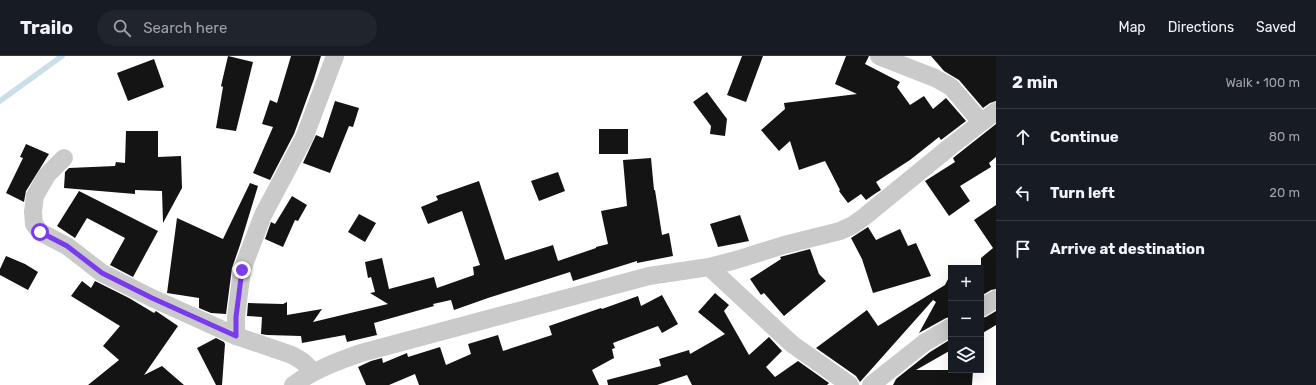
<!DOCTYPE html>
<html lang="en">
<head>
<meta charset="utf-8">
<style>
  :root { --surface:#171b24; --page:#20242c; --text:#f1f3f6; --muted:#9ea1a6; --line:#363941 }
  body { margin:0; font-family:Rubik,sans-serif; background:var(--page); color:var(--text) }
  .controls { position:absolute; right:12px; bottom:12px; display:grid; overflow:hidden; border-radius:0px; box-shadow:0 4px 16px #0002 }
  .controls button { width:36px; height:36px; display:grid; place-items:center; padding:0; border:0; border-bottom:1px solid var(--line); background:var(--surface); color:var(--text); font:20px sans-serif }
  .stop { position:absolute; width:12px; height:12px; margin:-9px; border:3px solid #7c3aed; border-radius:50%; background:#fff }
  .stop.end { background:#7c3aed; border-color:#fff; box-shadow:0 1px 4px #0008 }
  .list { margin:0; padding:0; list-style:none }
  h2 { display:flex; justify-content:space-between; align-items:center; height:52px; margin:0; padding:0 16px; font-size:17px }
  h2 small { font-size:13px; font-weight:400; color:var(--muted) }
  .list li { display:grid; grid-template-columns:26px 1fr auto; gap:12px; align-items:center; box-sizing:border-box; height:56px; padding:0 16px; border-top:1px solid var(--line) }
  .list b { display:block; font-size:15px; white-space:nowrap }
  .list em { font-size:13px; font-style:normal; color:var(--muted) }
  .icon { flex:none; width:22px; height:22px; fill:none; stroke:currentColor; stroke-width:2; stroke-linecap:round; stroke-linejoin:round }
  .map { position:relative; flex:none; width:996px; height:329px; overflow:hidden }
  header { display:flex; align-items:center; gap:24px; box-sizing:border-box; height:56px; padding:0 20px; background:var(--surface); border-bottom:1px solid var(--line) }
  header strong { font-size:19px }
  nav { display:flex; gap:22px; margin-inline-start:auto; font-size:14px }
  .search { width:280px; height:36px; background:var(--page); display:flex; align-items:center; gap:10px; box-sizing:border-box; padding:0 14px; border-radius:22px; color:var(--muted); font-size:15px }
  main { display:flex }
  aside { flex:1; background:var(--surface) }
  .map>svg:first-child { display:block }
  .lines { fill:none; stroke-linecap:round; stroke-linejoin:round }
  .stream { stroke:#cadfe8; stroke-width:5.5 }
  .building { fill:#141414 }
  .minor { stroke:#cacaca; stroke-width:18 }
  .route { stroke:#7c3aed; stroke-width:5 }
</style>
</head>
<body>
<header>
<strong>Trailo</strong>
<div class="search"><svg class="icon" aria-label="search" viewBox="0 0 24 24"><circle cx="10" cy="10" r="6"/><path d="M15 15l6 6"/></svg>Search here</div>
<nav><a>Map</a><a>Directions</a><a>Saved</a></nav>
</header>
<main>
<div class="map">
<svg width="996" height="329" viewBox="0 0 996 329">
  <rect width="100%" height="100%" fill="#fff"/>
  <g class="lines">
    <polyline class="stream" points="0,45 62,0"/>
  </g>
  <g class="building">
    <polygon points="228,0 253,6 236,75 216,72 223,31 221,30"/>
    <polygon points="291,0 321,0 314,23 294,78 270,124 253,117 273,71 262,68 270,44 277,47"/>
    <polygon points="742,0 763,0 746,46 727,39"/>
    <polygon points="846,0 869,0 865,8 900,26 897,31 910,49 924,40 933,53 946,42 966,65 941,84 939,81 910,104 876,126 881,134 876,137 866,144 861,138 848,147 839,135 840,134 825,105 799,114 790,85 779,95 761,74 785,53 784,47 857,38 835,28"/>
    <polygon points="931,0 996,0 996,45 990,47 983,52 959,24 944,15"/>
    <polygon points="154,3 164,31 128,45 117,17"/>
    <polygon points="707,36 727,63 725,80 710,78 711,70 693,46"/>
    <polygon points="335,45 359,52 353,71 349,70 330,117 303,107 316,79 323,82"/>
    <polygon points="996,68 996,101 989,107 991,111 960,130 970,145 949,160 925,125 955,106 953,102"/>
    <rect x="599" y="73" width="29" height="25"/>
    <polygon points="126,75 158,75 158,101 181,100 182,132 163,167 162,135 135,134 135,138 64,132 65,116 69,112 115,110 116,106 125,107"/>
    <polygon points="26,88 49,98 26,135 24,146 6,137 23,102 20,101"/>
    <polygon points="651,102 654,134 655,134 662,179 669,177 673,200 637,207 637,205 573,225 570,216 488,242 454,254 451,244 433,248 434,250 374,267 377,279 347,286 345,279 302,287 301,280 267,279 261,278 262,261 247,260 248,247 283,248 287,246 287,259 322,253 313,266 388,248 370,237 375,236 371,221 368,222 365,206 382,202 389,233 434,221 437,232 474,219 473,211 480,209 462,155 428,168 421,151 438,144 436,140 479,125 505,204 553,189 558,205 596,192 596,191 608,188 601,155 627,150 623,104"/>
    <polygon points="558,116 565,135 539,145 531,125"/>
    <polygon points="250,127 258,130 240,189 232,212 226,258 211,257 199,252 199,242 167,237 177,162 223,183"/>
    <polygon points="79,135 158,175 133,221 110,209 125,182 87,162 75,182 57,170"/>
    <polygon points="292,140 307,149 298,165 295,164 283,191 265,183 271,166 275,168"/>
    <polygon points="996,149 996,233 991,234 981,240 981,202 993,192 974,164"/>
    <polygon points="359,158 376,167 365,186 348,176"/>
    <polygon points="740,159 749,185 718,191 710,168"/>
    <polygon points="868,171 876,184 900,173 908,190 916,187 931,220 873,237 862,203 851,182"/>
    <polygon points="810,193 819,218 826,225 784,260 764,237 761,239 750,223 781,203 780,201"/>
    <polygon points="6,200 25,208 38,216 28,234 0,219 0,213"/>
    <polygon points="951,217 951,261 946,262 919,277 936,246 933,244 860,326 856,320 816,292 867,254 878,270 945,229"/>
    <polygon points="82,225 91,232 95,225 129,242 154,257 156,255 178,270 144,319 162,310 184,329 88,329 119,304 103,290 120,270 71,240"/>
    <polygon points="715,237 729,249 724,255 749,299 769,281 782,295 766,311 775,321 798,305 829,327 827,329 692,329 687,319 657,329 608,329 607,324 661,310 659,303 689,294 690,298 725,278 698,256"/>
    <polygon points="662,239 678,268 662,277 658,270 613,287 615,292 612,293 614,302 592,314 599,329 419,329 415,318 389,329 366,329 358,311 371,305 382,302 383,307 407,297 408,301 440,291 446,309 471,298 468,288 498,279 503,295 552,279 549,270 601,252 602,253 638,240 641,250"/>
    <polygon points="996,255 996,269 981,278 981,262 986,261"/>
    <polygon points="216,282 224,286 225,288 222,329 216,329 197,292"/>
    <polygon points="951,283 951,294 916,314 973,314 972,329 893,329 896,323 930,296"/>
  </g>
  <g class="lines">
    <g class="minor">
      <polyline points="879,0 935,22 951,31 981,66"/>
      <polyline points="64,102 47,119 35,140 33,156 34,168 40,176 67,190 102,217 152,242 236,280 292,299 302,305 314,316"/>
      <polyline points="709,211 792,288 850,329"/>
      <polyline points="981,252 996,243"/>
      <polyline points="236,280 236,261 242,214 263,159 304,82 335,0"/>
      <path d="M 293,329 C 314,314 338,305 361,297 L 649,220 L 709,211 L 736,204 L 784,189 L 840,175 L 853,169 L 864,161 L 951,90 L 996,55"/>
      <polyline points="871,329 924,287 951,271"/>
    </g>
  </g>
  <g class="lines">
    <polyline class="route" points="40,176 67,190 102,217 152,242 236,280 236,261 242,214"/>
  </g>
</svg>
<div class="controls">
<button>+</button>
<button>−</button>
<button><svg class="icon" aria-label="layers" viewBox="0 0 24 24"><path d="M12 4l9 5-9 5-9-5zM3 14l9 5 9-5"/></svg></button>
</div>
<div class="stop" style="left:40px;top:176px"></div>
<div class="stop end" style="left:242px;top:214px"></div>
</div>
<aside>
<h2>2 min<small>Walk · 100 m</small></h2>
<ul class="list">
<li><svg class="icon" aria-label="ahead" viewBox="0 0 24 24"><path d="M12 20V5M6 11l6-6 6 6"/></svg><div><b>Continue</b></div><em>80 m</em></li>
<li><svg class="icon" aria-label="left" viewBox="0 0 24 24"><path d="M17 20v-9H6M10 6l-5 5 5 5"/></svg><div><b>Turn left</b></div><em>20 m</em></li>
<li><svg class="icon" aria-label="arrive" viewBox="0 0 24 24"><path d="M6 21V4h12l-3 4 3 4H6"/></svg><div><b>Arrive at destination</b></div></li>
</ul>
</aside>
</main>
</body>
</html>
